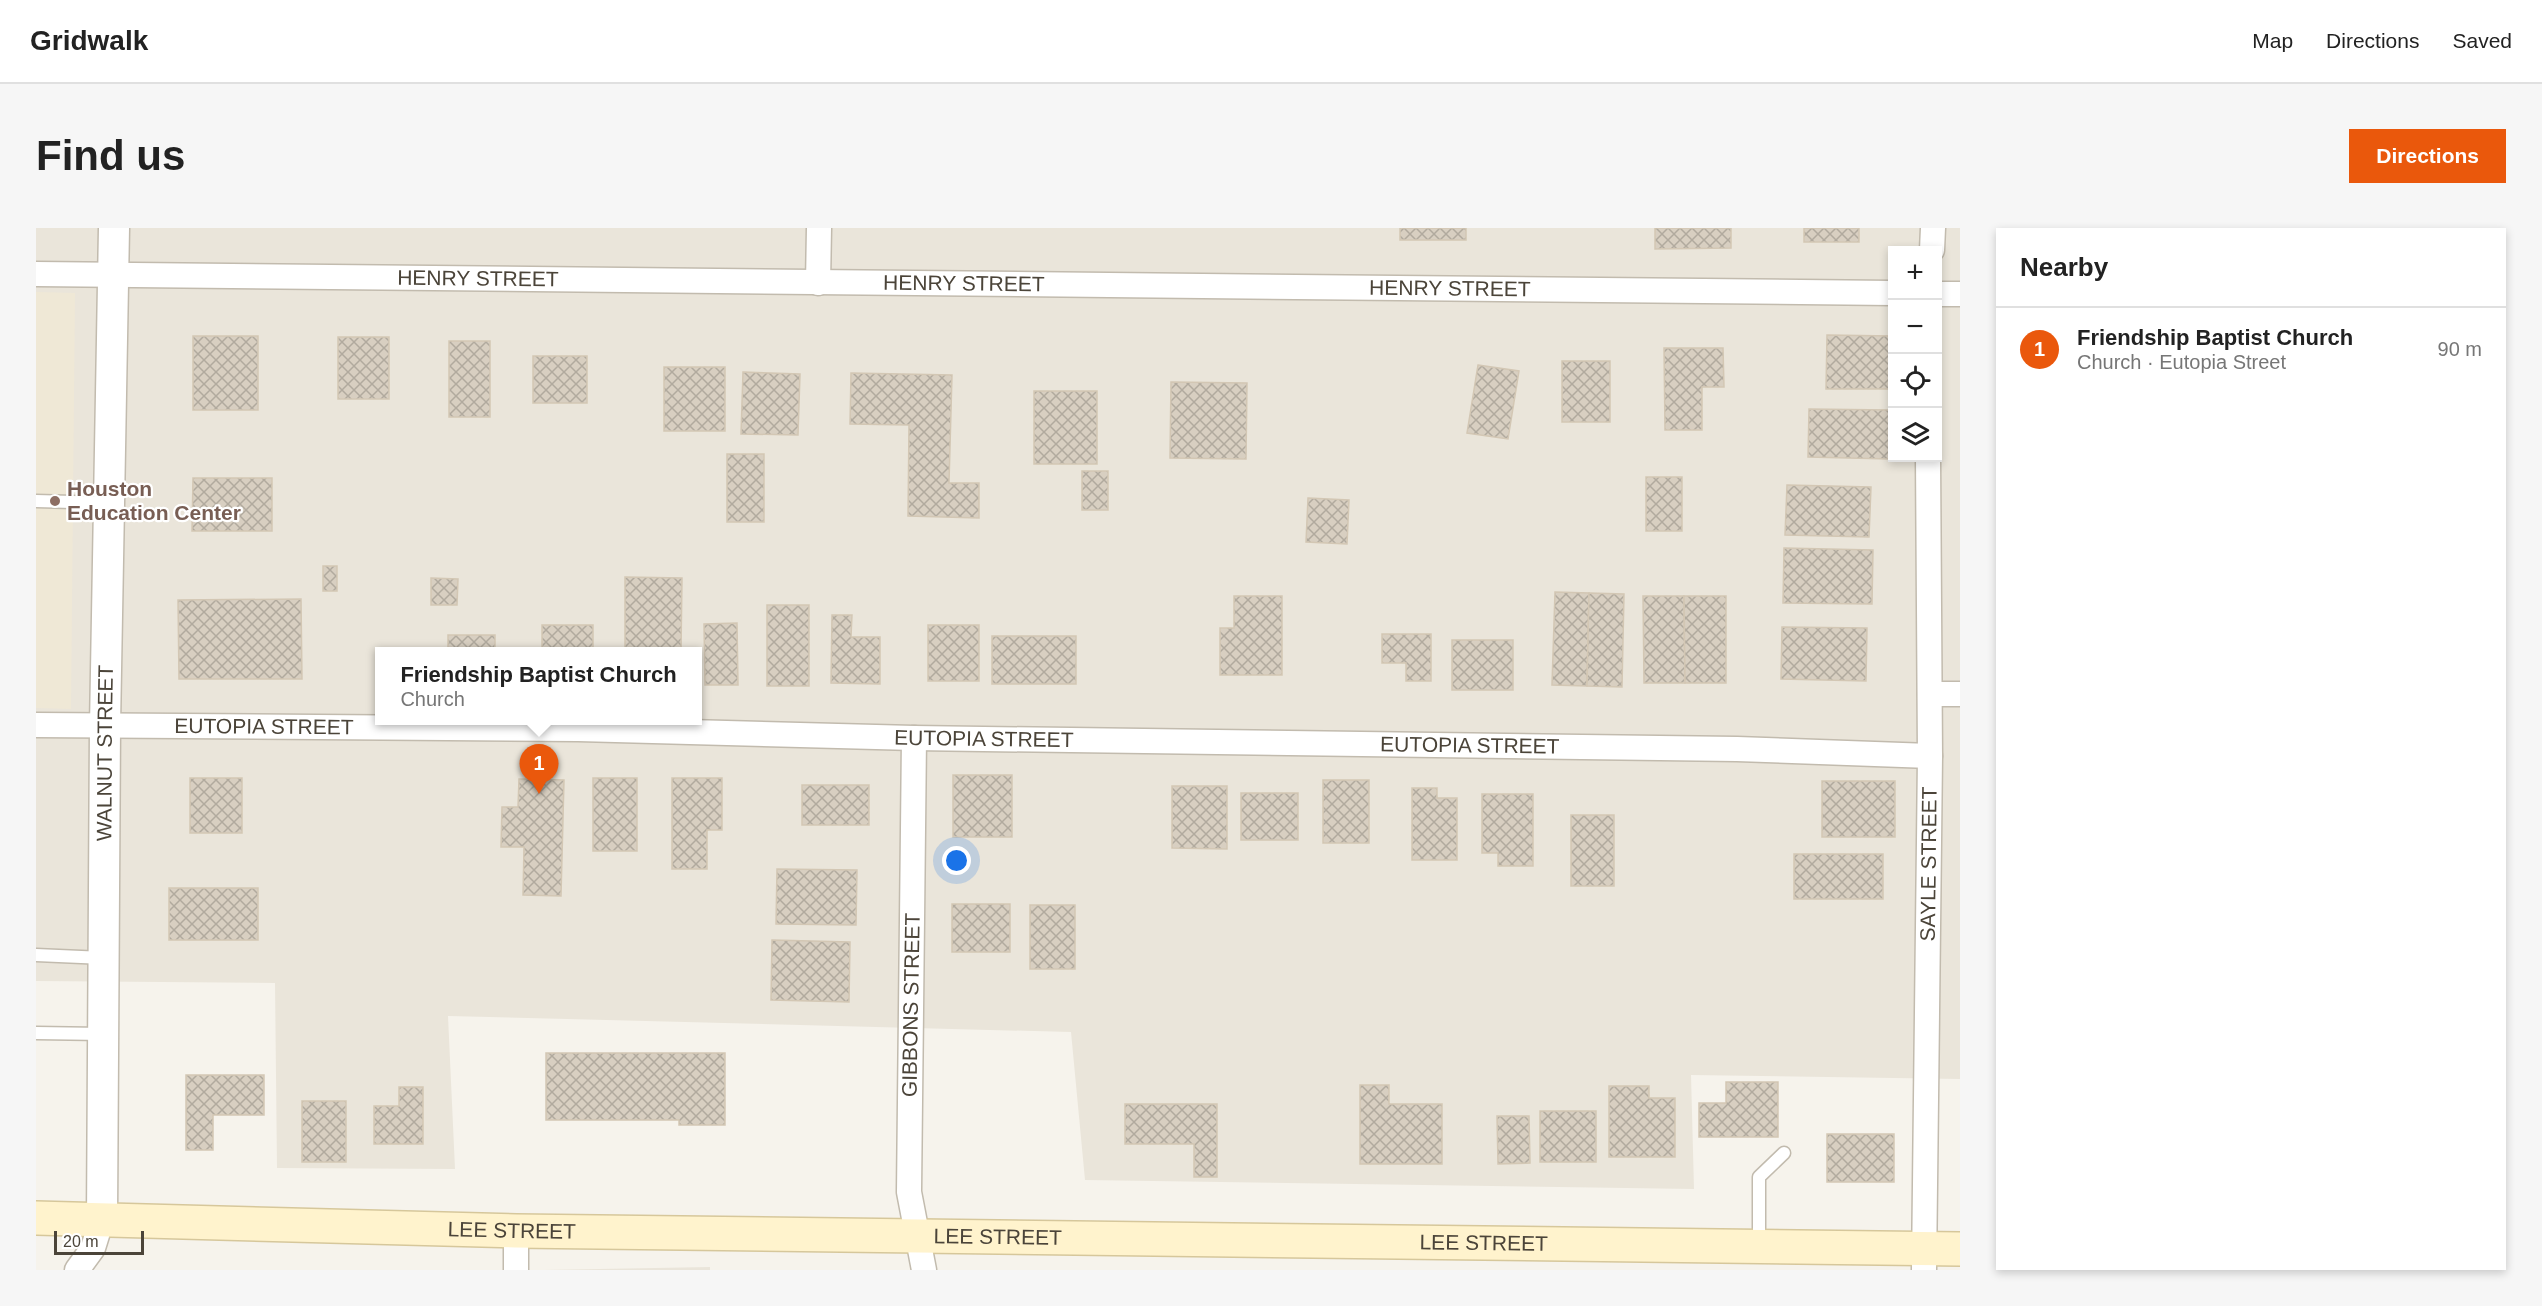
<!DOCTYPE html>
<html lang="en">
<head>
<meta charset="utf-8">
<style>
  :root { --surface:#fff; --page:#f6f6f6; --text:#222; --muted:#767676; --line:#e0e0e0; --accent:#ea580c }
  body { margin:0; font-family:Arial,sans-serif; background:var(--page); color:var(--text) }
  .controls { position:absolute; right:18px; top:18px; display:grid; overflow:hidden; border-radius:0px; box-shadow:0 3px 9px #0003 }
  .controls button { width:54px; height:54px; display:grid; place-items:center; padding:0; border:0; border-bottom:2px solid var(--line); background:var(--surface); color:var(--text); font:30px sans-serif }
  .scale { position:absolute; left:18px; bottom:15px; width:90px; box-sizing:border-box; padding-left:6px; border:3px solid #4b4439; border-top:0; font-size:16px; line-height:21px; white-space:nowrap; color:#4b4439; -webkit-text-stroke:4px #fff; paint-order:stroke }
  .you { position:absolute; left:921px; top:633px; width:21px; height:21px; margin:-15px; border:4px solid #fff; border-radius:50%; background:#1a73e8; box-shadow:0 0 0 9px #1a73e833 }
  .badge { display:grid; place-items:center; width:39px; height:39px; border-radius:50%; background:var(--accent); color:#fff; font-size:20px; font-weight:700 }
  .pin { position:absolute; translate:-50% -50px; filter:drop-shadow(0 2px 3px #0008) }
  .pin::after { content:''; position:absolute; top:32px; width:21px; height:18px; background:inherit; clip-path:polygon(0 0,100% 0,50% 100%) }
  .popup { position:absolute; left:339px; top:419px; width:327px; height:78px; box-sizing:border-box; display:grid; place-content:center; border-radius:0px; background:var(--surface); filter:drop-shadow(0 2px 4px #0005); font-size:20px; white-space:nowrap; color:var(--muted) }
  .popup b { font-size:22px; color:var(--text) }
  .popup::after { content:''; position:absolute; left:50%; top:100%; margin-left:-12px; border:12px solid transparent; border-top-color:var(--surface) }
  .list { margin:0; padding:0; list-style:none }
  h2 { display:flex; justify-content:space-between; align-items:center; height:78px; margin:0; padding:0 24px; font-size:26px }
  h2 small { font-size:20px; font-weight:400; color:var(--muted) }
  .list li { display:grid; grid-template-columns:39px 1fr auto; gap:18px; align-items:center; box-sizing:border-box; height:84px; padding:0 24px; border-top:2px solid var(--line) }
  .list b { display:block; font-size:22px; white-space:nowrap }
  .list p { margin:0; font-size:20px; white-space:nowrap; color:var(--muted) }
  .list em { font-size:20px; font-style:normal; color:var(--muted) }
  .icon { flex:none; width:33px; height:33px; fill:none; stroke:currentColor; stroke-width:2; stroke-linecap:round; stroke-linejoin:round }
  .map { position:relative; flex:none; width:1924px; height:1042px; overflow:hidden; border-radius:0px }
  header { display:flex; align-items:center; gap:36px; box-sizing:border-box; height:84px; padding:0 30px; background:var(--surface); border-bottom:2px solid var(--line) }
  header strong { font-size:28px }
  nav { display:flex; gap:33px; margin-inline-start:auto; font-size:21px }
  .intro { display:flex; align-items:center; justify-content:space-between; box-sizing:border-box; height:144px; padding:0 36px }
  h1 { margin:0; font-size:42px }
  .button { padding:15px 27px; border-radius:0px; background:var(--accent); color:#fff; font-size:21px; font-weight:700 }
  main { display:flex; gap:36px; padding:0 36px }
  aside { flex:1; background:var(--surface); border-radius:0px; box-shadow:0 3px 9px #0003 }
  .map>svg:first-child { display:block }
  .residential { fill:#eae5da; fill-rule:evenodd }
  .education { fill:#efe8d6 }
  .building { fill:url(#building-cross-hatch); stroke:#d3c7b4; stroke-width:1.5 }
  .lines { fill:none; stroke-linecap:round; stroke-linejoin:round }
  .service-casing { stroke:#c2bbae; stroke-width:15 }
  .minor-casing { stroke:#c2bbae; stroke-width:27 }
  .tertiary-casing { stroke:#c2bbae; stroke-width:33 }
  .secondary-casing { stroke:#d6c79b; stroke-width:36 }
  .service { stroke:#fff; stroke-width:12 }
  .minor { stroke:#fff; stroke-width:24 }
  .tertiary { stroke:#fff; stroke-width:30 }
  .secondary { stroke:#fff3cd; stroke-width:33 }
  .education-dot { fill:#8d6e63; stroke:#fff; stroke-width:2 }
  .labels { text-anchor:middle; stroke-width:4.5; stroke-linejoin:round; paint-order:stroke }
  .street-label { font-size:21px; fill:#4b4439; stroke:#fff }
  .education-label { font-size:21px; font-weight:bold; fill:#785e54; stroke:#fff; text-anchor:start }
</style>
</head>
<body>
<header>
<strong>Gridwalk</strong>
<nav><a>Map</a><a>Directions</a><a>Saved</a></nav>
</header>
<div class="intro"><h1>Find us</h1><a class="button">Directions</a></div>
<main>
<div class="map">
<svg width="1924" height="1042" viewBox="0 0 1924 1042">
  <defs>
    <pattern id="building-cross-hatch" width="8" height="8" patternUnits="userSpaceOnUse" patternTransform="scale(1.5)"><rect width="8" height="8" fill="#d8cfc1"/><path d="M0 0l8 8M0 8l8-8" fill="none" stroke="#b1aa9e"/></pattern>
  </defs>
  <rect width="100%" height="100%" fill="#f6f3ec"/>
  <g class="residential">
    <path d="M 0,0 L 1924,0 L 1924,851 L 1655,847 L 1658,961 L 1049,952 L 1035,804 L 412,788 L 419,941 L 241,940 L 239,755 L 0,753 ZM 1856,22 L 1902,22 L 1902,230 L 1856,230 ZM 344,424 L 662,424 L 662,492 L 344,492 Z"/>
    <polygon points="674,1039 674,1042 508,1042"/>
  </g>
  <polygon class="education" points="0,64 39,65 35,481 0,480"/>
  <g class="building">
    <rect x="1364" y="0" width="66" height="12"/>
    <polygon points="1619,0 1695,0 1695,20 1619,21"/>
    <rect x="1768" y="0" width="55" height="14"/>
    <polygon points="1791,107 1856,108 1856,161 1790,161"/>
    <rect x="157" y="108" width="65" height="74"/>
    <rect x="302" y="109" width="51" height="62"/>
    <rect x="413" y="113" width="41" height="76"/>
    <polygon points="1628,120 1687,120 1688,159 1666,159 1666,202 1629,202"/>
    <rect x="497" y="128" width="54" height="47"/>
    <rect x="1526" y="133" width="48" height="61"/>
    <polygon points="1442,137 1483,143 1472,211 1431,205"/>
    <rect x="628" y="139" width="61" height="64"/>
    <polygon points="707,144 764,146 762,207 705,206"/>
    <polygon points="815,145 916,147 913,255 943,255 943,290 872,288 873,197 814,196"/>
    <polygon points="1135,154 1211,155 1210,231 1134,230"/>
    <rect x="998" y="163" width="63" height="73"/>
    <polygon points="1773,181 1853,182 1853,231 1772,229"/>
    <rect x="691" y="226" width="37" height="68"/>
    <rect x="1046" y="243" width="26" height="39"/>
    <rect x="1610" y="249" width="36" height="54"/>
    <polygon points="157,250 236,250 236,303 156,303"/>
    <polygon points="1751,257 1835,259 1833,309 1749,307"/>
    <polygon points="1272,270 1313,272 1311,316 1270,314"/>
    <polygon points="1748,320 1837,322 1836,376 1747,375"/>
    <rect x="287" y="338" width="14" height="25"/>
    <polygon points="589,349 646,350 645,424 589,424"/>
    <polygon points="395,350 422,351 421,377 395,377"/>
    <polygon points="1519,364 1553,365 1551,458 1516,457"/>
    <polygon points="1553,365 1588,366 1586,459 1551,458"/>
    <polygon points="1198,368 1246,368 1246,447 1184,447 1184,400 1198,400"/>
    <polygon points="1607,368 1648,368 1649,455 1608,455"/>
    <polygon points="1648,368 1690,368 1690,455 1649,455"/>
    <polygon points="265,371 266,451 143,451 142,372"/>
    <rect x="731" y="377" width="42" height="81"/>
    <polygon points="796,387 816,387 815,409 844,409 844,456 795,455"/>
    <polygon points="701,395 702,457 669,457 668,396"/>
    <rect x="506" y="397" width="51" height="27"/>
    <rect x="892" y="397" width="51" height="56"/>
    <polygon points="1746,399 1831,400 1830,453 1745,451"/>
    <polygon points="1346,406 1395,406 1395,453 1370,453 1370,435 1346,435"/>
    <rect x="412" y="407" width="47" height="17"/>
    <rect x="956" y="408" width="84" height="48"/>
    <rect x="1416" y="412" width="61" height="50"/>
    <rect x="917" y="547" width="59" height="62"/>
    <rect x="154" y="550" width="52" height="55"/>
    <rect x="557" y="550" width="44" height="73"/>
    <polygon points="636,550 686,550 686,602 671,602 671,641 636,641"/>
    <polygon points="483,551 528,552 525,668 487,667 488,619 465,619 466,579 482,579"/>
    <rect x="1287" y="552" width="46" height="63"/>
    <rect x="1786" y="553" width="73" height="56"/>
    <rect x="766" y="557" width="67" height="40"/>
    <polygon points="1136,558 1191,558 1191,621 1136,620"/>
    <polygon points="1376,560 1401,560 1401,570 1421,570 1421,632 1376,632"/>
    <rect x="1205" y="565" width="57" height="47"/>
    <polygon points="1446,566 1497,566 1497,638 1462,638 1462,625 1446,625"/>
    <rect x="1535" y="587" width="43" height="71"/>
    <rect x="1758" y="626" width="89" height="45"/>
    <polygon points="741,641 821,642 820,697 740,696"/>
    <rect x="133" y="660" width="89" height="52"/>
    <rect x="916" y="676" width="58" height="48"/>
    <rect x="994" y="677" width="45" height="64"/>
    <polygon points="736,712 814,714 813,774 735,772"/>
    <polygon points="510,825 689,825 689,897 643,897 643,892 510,892"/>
    <polygon points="150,847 228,847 228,887 177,887 177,922 150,922"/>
    <polygon points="1690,854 1742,854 1742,909 1663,909 1663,875 1690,875"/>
    <polygon points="1324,857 1353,857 1353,876 1406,876 1406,936 1324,936"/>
    <polygon points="1573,858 1613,858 1613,870 1639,870 1639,929 1573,929"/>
    <polygon points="363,859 387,859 387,916 338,916 338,878 363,878"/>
    <rect x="266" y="873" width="44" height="61"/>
    <polygon points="1089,876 1181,876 1181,949 1158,949 1158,916 1089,916"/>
    <rect x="1504" y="883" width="56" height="51"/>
    <polygon points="1461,888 1493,888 1494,935 1462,936"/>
    <rect x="1791" y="906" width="67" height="48"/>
  </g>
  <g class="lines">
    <defs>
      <g id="service">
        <polyline points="0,273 73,275"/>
        <polyline points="0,727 68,730"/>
        <polyline points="0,805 67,806"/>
        <polyline points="1723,1018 1723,949 1748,925"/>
      </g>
      <g id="minor">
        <polyline points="1896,22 1897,0"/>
        <path id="s1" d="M 0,46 L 1856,65"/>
        <polyline points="782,55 783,0"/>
        <polyline points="1902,66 1924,66"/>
        <polyline points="1894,466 1924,466"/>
        <path id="s2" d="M 0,497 L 542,501 L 878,510 L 1701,521 L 1894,528"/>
        <polyline points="878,510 873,964 888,1042"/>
        <polyline points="41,1042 57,1020 66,991"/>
        <polyline points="480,1042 480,1003"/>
        <path id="s3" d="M 1888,1042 L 1894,528 L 1892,230"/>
      </g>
      <g id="tertiary">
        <path id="s4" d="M 66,991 L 69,498 L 78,0"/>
      </g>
      <g id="secondary">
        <path id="s5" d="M 0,990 L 480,1003 L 1924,1021"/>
      </g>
    </defs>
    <use href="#service" class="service-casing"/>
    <use href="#minor" class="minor-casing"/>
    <use href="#tertiary" class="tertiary-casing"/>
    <use href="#secondary" class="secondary-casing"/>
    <use href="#service" class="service"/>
    <use href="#minor" class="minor"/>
    <use href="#tertiary" class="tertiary"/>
    <use href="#secondary" class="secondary"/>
  </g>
  <circle class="education-dot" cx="19" cy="273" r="6"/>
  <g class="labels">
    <g class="street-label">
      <text dy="7" stroke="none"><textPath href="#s1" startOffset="442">HENRY STREET</textPath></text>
      <text dy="7" stroke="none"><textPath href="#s1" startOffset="928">HENRY STREET</textPath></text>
      <text dy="7" stroke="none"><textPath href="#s1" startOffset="1414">HENRY STREET</textPath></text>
      <text dy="7" stroke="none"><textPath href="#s2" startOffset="228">EUTOPIA STREET</textPath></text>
      <text dy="7" stroke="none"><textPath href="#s2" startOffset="948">EUTOPIA STREET</textPath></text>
      <text dy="7" stroke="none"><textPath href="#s2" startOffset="1434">EUTOPIA STREET</textPath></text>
      <text dy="7" stroke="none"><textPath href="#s4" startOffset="466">WALNUT STREET</textPath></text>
      <text dy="7" stroke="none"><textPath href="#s3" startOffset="406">SAYLE STREET</textPath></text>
      <text transform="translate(875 777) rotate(-89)" y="7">GIBBONS STREET</text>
      <text dy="7" stroke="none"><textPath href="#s5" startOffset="476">LEE STREET</textPath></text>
      <text dy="7" stroke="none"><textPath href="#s5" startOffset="962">LEE STREET</textPath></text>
      <text dy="7" stroke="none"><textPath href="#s5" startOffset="1448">LEE STREET</textPath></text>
    </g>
    <g class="education-label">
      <text x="31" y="268">Houston<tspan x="31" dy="24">Education Center</tspan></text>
    </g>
  </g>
</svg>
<div class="controls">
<button>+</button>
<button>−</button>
<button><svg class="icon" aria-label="locate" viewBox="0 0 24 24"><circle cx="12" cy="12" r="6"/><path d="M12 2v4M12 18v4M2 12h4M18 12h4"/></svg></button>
<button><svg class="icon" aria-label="layers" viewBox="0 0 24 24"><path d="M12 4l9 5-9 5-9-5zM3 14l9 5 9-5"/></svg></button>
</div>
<div class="scale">20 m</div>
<div class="you"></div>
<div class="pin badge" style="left:503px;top:566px">1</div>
<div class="popup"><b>Friendship Baptist Church</b>Church</div>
</div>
<aside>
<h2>Nearby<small></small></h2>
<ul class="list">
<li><span class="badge">1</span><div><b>Friendship Baptist Church</b><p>Church · Eutopia Street</p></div><em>90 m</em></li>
</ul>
</aside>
</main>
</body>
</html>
